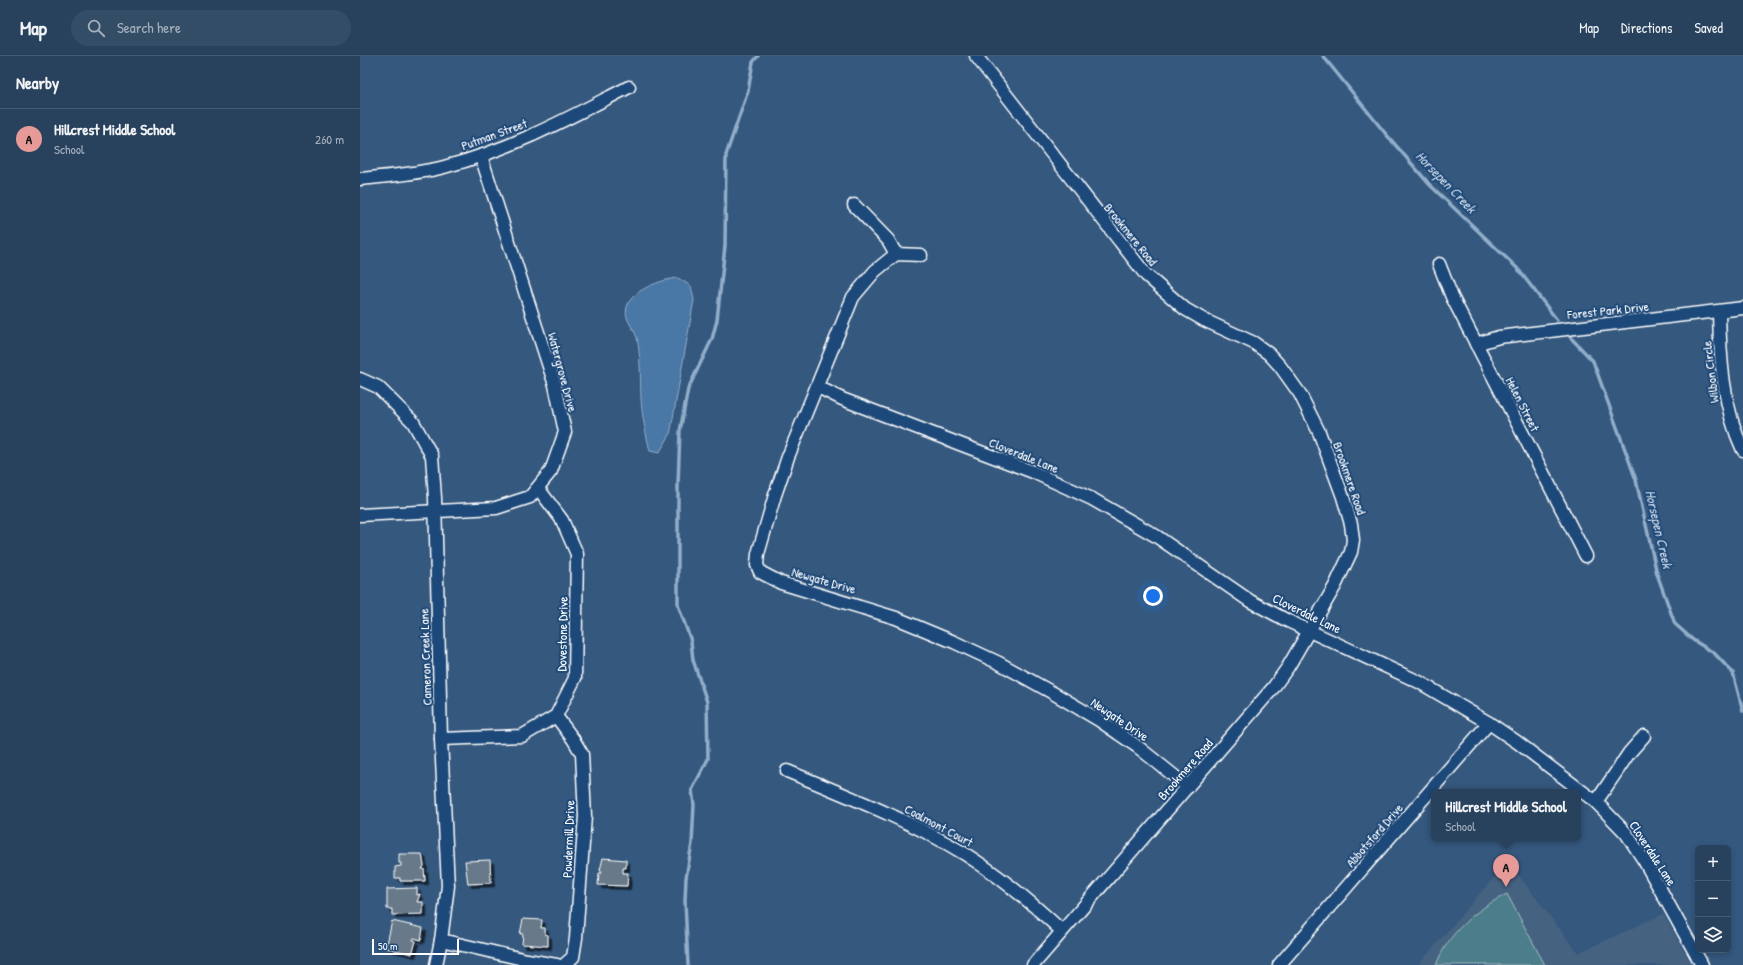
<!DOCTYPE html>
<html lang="en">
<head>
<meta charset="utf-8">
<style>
  :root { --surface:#28425e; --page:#344d67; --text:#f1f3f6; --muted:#a5b0bc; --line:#445b73; --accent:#e69b98 }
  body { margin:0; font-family:"Patrick Hand",sans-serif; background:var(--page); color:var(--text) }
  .controls { position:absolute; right:12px; bottom:12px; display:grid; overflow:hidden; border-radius:6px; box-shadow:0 2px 6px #0003 }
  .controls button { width:36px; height:36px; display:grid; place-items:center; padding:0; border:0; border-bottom:1px solid var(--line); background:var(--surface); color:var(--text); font:20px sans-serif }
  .scale { position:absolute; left:12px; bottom:10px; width:87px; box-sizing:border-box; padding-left:4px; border:2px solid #fff; border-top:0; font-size:11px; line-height:14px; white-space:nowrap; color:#fff; -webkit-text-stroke:3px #1f4a7a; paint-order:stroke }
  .you { position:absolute; left:793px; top:540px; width:14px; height:14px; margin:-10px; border:3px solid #fff; border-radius:50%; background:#1a73e8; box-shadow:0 0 0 6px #1a73e833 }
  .badge { display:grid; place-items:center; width:26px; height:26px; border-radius:50%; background:var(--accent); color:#111; font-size:13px; font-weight:700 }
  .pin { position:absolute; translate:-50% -33px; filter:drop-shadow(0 1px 2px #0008) }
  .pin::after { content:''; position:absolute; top:21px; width:14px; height:12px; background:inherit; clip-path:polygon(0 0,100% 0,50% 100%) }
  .popup { position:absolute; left:1071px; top:733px; width:150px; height:52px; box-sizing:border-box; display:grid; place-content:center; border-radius:6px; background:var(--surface); filter:drop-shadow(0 1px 3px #0005); font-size:13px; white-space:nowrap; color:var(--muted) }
  .popup b { font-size:15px; color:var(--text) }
  .popup::after { content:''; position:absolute; left:50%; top:100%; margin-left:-8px; border:8px solid transparent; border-top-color:var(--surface) }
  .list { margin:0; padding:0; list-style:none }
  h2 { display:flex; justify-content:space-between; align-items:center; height:52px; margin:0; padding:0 16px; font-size:17px }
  h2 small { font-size:13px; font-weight:400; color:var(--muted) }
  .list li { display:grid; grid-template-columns:26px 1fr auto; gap:12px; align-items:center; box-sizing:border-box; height:60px; padding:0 16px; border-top:1px solid var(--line) }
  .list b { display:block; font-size:15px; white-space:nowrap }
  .list p { margin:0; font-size:13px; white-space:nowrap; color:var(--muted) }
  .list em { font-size:13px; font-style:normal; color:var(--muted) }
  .icon { flex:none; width:22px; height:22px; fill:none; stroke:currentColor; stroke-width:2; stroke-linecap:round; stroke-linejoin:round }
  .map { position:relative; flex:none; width:1383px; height:909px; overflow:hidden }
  header { display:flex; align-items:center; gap:24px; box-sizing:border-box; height:56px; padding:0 20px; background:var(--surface); border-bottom:1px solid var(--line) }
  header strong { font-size:19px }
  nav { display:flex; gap:22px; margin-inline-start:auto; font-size:14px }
  .search { width:280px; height:36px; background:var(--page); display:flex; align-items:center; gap:10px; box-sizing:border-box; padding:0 14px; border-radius:22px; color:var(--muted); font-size:15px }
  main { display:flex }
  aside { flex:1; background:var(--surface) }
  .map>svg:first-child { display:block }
  .built { fill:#446281 }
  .green { fill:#4c7e8a; stroke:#a6bec4 }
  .water { fill:#4a78a6; stroke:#92aeca }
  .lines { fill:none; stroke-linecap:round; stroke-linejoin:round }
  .stream { stroke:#92aeca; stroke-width:3.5 }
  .building { fill:#687a89; stroke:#fff; filter:url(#shadow) }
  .minor-casing { stroke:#fff; stroke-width:15 }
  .minor { stroke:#1f4a7a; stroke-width:12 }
  .labels { text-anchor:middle; stroke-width:4; stroke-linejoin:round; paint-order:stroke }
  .street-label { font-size:13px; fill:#fff; stroke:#1f4a7a }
  .water-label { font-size:14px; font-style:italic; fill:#d2dde9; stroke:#1f4a7a }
</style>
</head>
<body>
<header>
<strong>Map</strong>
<div class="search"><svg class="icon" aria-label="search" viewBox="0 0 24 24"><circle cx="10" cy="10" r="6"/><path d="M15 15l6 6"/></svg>Search here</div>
<nav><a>Map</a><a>Directions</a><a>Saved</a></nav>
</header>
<main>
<aside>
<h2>Nearby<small></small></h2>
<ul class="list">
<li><span class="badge">A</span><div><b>Hillcrest Middle School</b><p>School</p></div><em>260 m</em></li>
</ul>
</aside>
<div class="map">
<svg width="1383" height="909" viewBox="0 0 1383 909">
  <defs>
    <filter id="shadow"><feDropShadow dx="3.5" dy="3.5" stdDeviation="0" flood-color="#0009"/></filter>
  </defs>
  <rect width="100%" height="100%" fill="#35587e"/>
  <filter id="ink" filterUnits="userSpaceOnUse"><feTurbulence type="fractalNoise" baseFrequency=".025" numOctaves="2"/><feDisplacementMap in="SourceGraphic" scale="8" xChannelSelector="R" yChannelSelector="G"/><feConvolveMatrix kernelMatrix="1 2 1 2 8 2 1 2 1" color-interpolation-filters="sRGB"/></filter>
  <g filter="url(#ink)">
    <polygon class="built" points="1148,805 1218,897 1303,858 1332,909 1058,909"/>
    <path class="green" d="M 1147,838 L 1185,909 L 1076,909 C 1089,876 1115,854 1147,838 Z"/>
    <path class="water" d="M 318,222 L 331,230 L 334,244 L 310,379 L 299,397 L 290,395 C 286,378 282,361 281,343 C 280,323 281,301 277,282 C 274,271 263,263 267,251 C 271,234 303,223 318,222 Z"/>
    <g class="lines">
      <g class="stream">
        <polyline points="963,0 1025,77 1070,129 1158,213 1197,264"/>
        <polyline points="1210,281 1233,305 1276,424 1297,518 1315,568 1333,584 1354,597 1373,617 1383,655"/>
        <polyline points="328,909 325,845 326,822 332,787 334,749 332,734 348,703 347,646 333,604 331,585 318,549 318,428 320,375 328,333 352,283 357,264 365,190 366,99 388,35 393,6 398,0"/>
      </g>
    </g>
    <g class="building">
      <polygon points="39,798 62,798 64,810 62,813 64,813 65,825 40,825 40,822 35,822 35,811 41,810 41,807 39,807"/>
      <polygon points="243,802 266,804 266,812 263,812 263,817 268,817 267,830 238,829 239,817 242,817 240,814"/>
      <polygon points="130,804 131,827 108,828 105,805"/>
      <polygon points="57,832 57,839 60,838 57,846 63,846 63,858 32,859 32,853 27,853 27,833"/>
      <polygon points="163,863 182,864 181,872 185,872 185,878 188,879 188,890 162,888 163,878 160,878"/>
      <polygon points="32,865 63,872 61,884 54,882 53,884 56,885 52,898 26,892"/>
    </g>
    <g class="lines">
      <defs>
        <g id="minor">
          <polyline points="616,0 786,219 825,253 844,264 894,287 909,298 920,310 940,338 959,376 983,441 991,468 993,484 991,496 975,530 928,611 913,632 673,909"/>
          <path d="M 0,123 C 28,120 57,118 84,111 C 150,94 209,62 269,31"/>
          <polyline points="494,149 528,184 536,198"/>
          <polyline points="561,199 536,198 515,215 493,241 428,401 415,439 398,498 397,509 400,516 421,527 536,562 594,586 639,607 693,637 739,664 778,691 828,731"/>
          <polyline points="1079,208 1092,241 1226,500"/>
          <path d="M 1359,256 C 1360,302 1363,352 1383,394"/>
          <polyline points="1116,288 1139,281 1383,252"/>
          <polyline points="0,323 18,331 53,366 72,400 75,442 81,683 88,830 81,884 76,909"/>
          <polyline points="458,331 482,343 673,416 732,443 796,480 890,545 928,565 1059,626 1129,667 1157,686 1236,746 1266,777 1285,806 1342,909"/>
          <polyline points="0,459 136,452 170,441 191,415 205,376 195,329 121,100"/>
          <polyline points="196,660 213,683 222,698 225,760 216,882 213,901 204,909"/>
          <polyline points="81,683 162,680 196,660 215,622 217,498 202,464 178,432"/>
          <path d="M 427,715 C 487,740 549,764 605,798 C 640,820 672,847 702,875"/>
          <polyline points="1236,746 1269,697 1284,680"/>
          <polyline points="81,884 167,904 197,909"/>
          <polyline points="919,909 1129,667"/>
        </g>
      </defs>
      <use href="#minor" class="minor-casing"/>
      <use href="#minor" class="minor"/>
    </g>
  </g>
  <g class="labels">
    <g class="street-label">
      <text transform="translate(134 78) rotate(-20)" y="5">Putman Street</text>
      <text transform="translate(771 178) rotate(51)" y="5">Brookmere Road</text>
      <text transform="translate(1248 254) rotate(-6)" y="5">Forest Park Drive</text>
      <text transform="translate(203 316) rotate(75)" y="5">Watergrove Drive</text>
      <text transform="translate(1350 316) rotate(-97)" y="5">Wilbon Circle</text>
      <text transform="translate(1163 348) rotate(63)" y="5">Helen Street</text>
      <text transform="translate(664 399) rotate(22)" y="5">Cloverdale Lane</text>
      <text transform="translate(990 422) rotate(71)" y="5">Brookmere Road</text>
      <text transform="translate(464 524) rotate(16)" y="5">Newgate Drive</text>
      <text transform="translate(947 557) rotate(26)" y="5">Cloverdale Lane</text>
      <text transform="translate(202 578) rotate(-89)" y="5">Dovestone Drive</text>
      <text transform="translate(65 601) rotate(-92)" y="5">Cameron Creek Lane</text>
      <text transform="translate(760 663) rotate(34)" y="5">Newgate Drive</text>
      <text transform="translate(825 713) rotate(-49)" y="5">Brookmere Road</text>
      <text transform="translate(579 769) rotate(28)" y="5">Coalmont Court</text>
      <text transform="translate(1014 779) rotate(-49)" y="5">Abbotsford Drive</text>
      <text transform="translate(208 783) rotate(-88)" y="5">Powdermill Drive</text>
      <text transform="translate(1293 797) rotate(57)" y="5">Cloverdale Lane</text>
    </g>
    <g class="water-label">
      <text transform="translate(1086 126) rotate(46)" y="5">Horsepen Creek</text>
      <text transform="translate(1299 473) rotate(77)" y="5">Horsepen Creek</text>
    </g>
  </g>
</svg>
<div class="controls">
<button>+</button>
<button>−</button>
<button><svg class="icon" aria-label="layers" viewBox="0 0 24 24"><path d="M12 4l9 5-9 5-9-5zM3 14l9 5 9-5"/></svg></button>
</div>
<div class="scale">50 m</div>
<div class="you"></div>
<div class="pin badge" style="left:1146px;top:831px">A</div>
<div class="popup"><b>Hillcrest Middle School</b>School</div>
</div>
</main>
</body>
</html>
